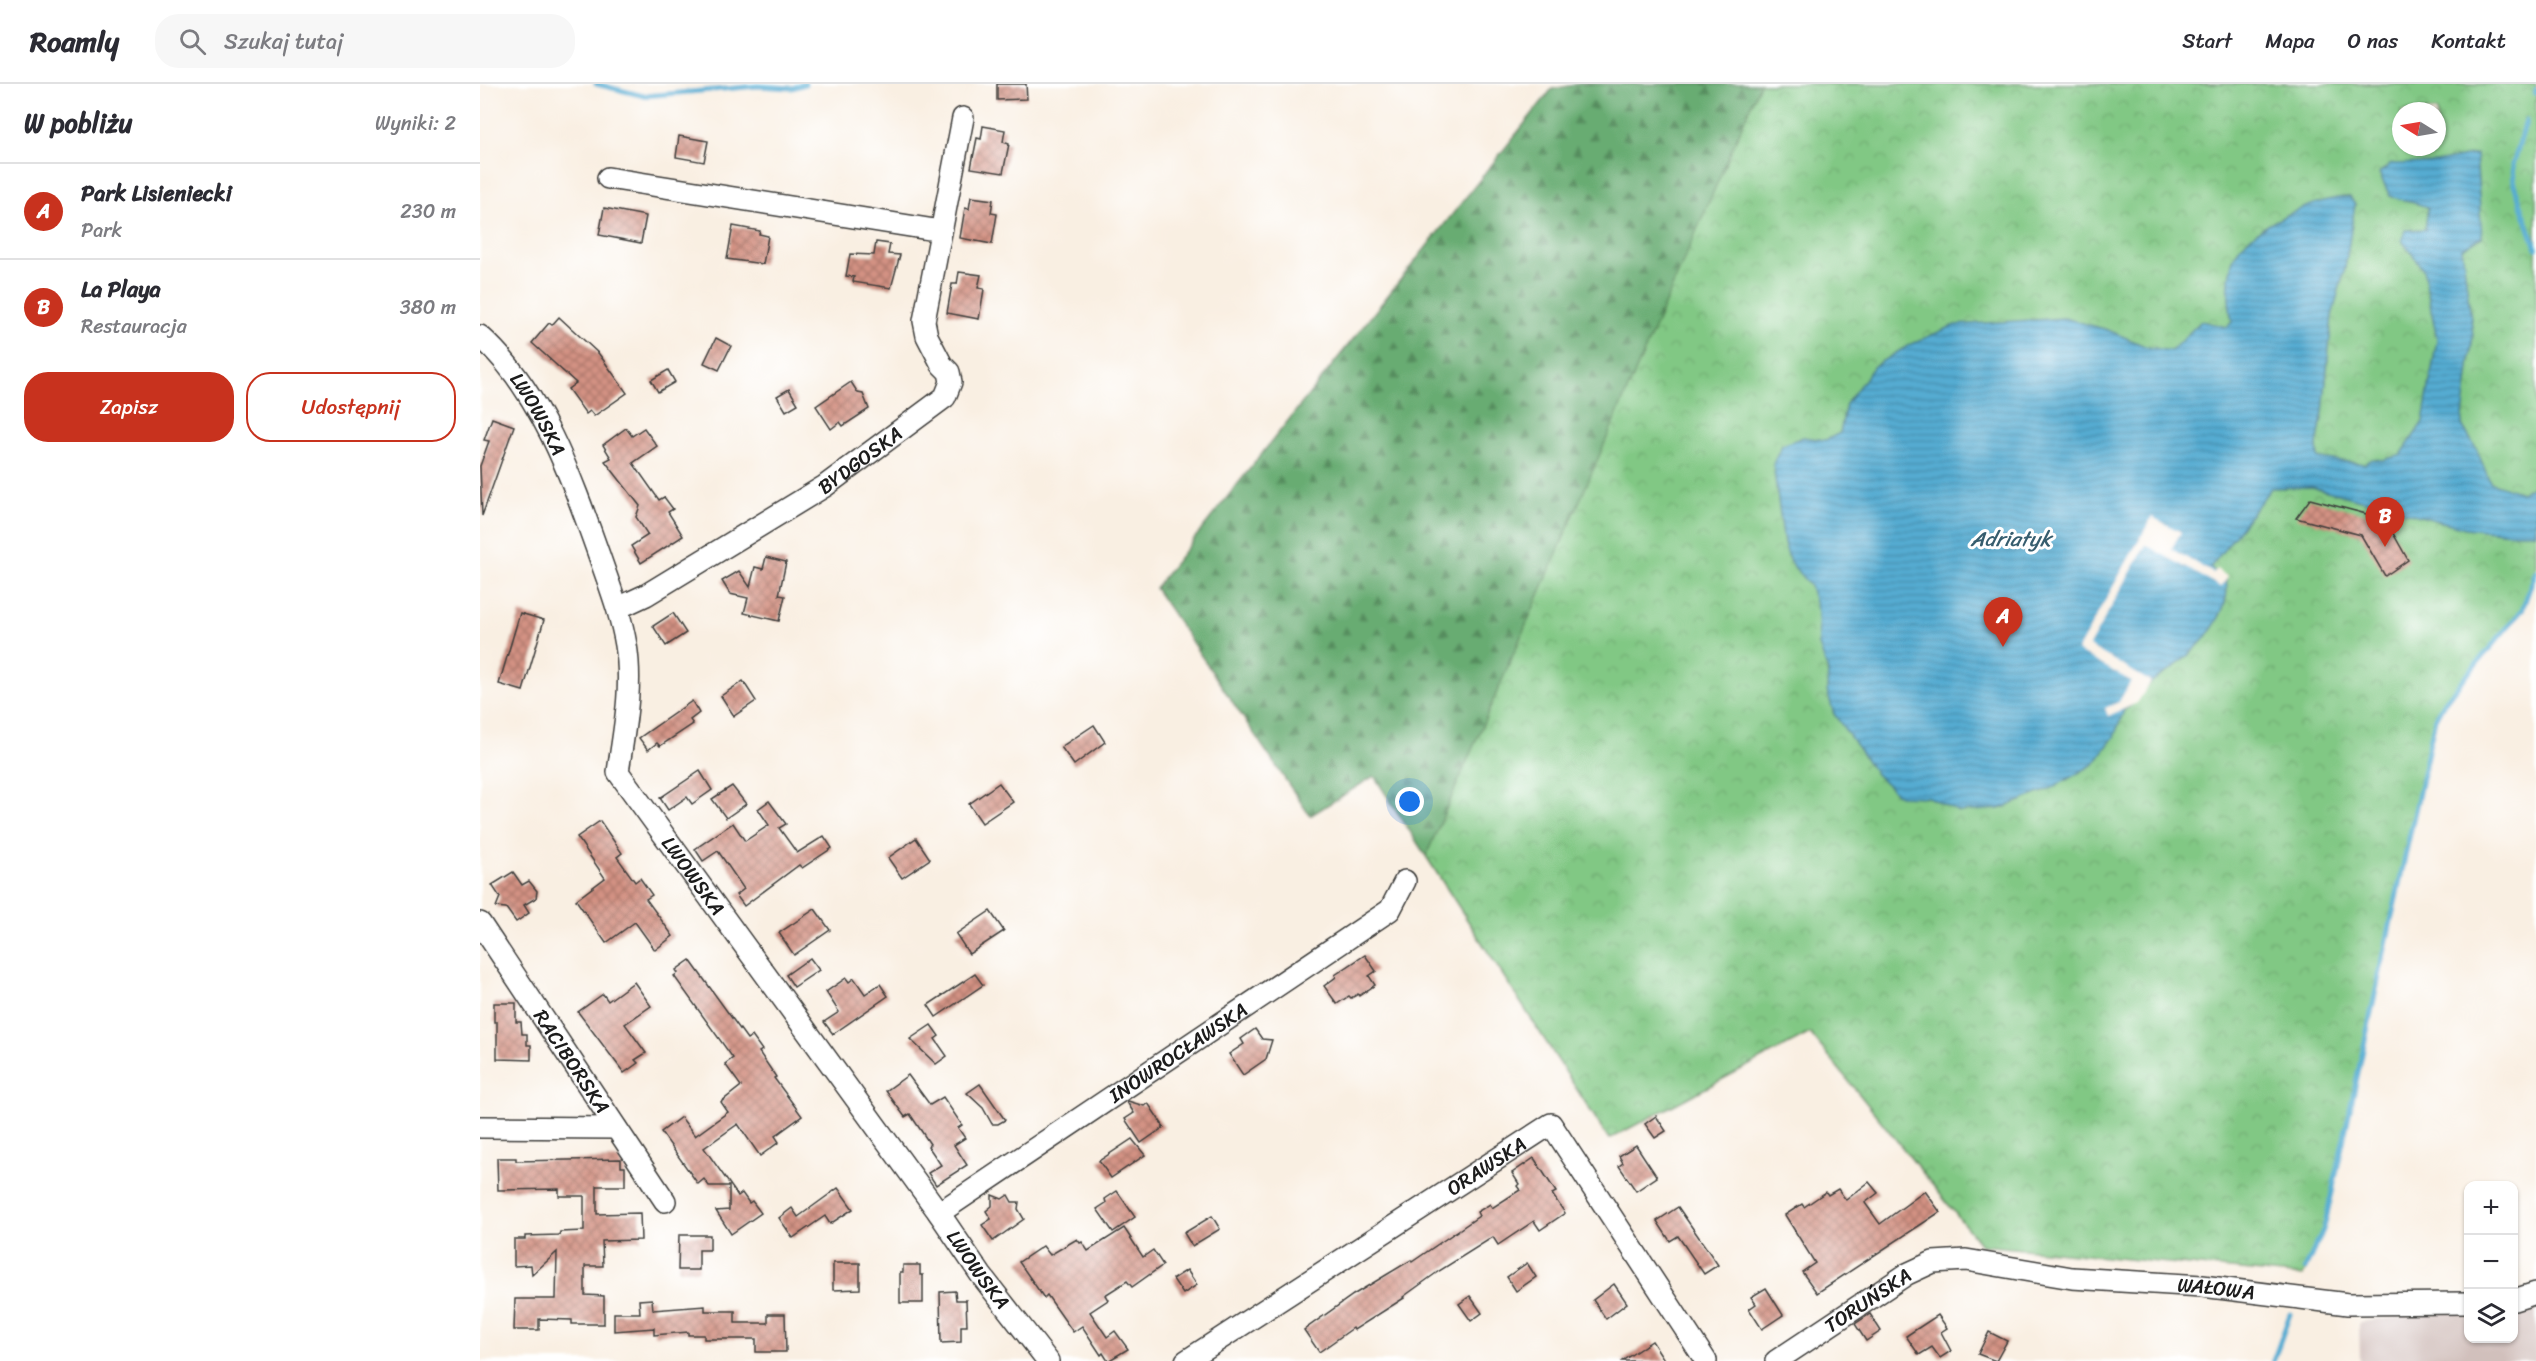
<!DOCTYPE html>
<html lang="pl">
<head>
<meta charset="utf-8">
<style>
  :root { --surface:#fff; --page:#f7f7f7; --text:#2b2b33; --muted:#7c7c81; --line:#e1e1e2; --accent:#c8321e }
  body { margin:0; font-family:Sriracha,sans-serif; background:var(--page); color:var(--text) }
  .controls { position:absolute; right:18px; bottom:18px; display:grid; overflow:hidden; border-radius:12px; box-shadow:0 2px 4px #0004 }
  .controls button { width:54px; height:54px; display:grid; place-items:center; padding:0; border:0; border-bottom:2px solid var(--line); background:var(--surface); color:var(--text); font:30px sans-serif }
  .compass { position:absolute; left:1912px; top:18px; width:54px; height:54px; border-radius:50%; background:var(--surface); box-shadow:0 2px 4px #0004; rotate:281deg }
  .you { position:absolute; left:930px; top:718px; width:21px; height:21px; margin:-15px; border:4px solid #fff; border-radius:50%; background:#1a73e8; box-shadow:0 0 0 9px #1a73e833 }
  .badge { display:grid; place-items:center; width:39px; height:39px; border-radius:50%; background:var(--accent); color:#fff; font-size:20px; font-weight:700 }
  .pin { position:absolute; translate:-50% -50px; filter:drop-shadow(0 2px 3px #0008) }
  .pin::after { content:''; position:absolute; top:32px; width:21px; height:18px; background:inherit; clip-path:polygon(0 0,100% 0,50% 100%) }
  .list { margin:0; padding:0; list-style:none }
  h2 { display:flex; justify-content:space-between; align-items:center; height:78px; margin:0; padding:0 24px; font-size:26px }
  h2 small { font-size:20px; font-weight:400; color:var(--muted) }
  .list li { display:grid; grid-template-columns:39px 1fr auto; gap:18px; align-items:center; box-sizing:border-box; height:96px; padding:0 24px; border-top:2px solid var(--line) }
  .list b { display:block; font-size:22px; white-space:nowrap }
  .list p { margin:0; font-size:20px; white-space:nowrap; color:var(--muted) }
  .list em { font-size:20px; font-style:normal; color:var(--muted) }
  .actions { display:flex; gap:12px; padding:18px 24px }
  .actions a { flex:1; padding:14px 0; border:2px solid var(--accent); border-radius:24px; text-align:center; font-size:21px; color:var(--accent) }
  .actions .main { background:var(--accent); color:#fff }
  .icon { flex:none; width:33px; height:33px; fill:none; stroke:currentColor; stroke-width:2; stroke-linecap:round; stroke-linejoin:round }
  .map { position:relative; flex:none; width:2056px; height:1277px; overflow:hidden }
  header { display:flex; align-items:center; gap:36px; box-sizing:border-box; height:84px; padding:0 30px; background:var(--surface); border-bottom:2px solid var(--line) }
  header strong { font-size:28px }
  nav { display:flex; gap:33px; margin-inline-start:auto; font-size:21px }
  .search { width:420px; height:54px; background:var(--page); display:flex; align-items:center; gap:15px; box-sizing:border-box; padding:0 21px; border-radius:24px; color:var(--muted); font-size:22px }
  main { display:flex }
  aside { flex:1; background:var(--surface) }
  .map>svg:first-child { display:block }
  .industrial { fill:#d1c0bc }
  .forest { fill:url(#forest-firs); stroke:#426447; stroke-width:1.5 }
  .park { fill:url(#park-crowns); stroke:#4e7250; stroke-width:1.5; fill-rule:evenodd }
  .water { fill:url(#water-rules); stroke:#386477; stroke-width:1.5 }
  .pier { fill:#f9efe2 }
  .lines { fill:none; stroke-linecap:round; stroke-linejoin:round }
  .stream { stroke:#55acd2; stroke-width:5 }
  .building { fill:url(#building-cross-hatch) }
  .street-casing { stroke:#3d3c3a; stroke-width:24 }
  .street { stroke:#fff; stroke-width:21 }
  .labels { text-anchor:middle; stroke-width:6; stroke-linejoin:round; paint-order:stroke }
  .street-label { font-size:20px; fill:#1c1c1c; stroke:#fff }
  .water-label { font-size:21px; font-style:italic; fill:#365d6e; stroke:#fff }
</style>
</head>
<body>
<header>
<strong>Roamly</strong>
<div class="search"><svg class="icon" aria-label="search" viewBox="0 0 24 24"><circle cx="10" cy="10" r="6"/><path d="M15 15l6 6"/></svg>Szukaj tutaj</div>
<nav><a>Start</a><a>Mapa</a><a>O nas</a><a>Kontakt</a></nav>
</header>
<main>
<aside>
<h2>W pobliżu<small>Wyniki: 2</small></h2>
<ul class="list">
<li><span class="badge">A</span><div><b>Park Lisieniecki</b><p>Park</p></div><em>230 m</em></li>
<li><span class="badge">B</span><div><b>La Playa</b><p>Restauracja</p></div><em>380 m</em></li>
</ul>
<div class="actions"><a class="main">Zapisz</a><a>Udostępnij</a></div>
</aside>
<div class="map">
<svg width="2056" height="1277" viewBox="0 0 2056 1277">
  <defs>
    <pattern id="forest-firs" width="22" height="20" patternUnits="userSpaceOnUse" patternTransform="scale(1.5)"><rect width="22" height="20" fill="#68ac72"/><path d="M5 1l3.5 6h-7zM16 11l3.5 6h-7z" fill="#558b5d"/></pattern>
    <pattern id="park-crowns" width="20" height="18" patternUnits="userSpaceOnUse" patternTransform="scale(1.5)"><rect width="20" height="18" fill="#81c884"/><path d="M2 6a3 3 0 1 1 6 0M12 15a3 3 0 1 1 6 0" fill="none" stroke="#6fab71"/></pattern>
    <pattern id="water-rules" width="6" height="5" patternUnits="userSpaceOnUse" patternTransform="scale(1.5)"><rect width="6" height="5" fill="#55acd2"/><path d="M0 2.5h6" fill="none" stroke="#468baa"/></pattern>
    <pattern id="building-cross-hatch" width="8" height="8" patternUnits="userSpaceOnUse" patternTransform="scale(1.5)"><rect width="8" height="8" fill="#d39283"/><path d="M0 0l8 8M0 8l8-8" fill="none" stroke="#aa766a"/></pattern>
  </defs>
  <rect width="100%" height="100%" fill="#fff"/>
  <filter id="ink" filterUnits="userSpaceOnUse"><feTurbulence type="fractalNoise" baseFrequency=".0167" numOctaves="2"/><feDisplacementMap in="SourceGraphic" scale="12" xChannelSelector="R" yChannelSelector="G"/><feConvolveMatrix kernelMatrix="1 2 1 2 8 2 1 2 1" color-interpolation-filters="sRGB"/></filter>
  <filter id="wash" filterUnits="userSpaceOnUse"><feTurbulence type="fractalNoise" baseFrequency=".008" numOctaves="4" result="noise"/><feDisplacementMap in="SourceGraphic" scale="24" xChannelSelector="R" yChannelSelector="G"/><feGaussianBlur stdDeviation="1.35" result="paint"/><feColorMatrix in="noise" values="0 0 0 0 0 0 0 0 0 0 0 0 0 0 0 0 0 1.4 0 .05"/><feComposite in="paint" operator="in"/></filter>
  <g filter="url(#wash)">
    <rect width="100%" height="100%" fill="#f9efe2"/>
    <polygon class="industrial" points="2056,1217 2056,1277 1880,1277 1879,1238 1988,1225 1988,1254 2034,1254 2034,1220"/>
    <polygon class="forest" points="1100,0 2039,0 1957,27 1921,27 1501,1161 1330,949 1129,1055 894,692 830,732 675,504 1072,5"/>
    <path class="park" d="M 1280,0 L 2056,0 L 2056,487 L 2042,526 L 1965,617 L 1955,636 L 1851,1113 L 1844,1144 L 1823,1192 L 1501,1161 L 1330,949 L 1129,1055 L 946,772 ZM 1921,27 L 1957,27 L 1957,63 L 1921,63 Z"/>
    <path class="water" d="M 1996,70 L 2002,153 L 1982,164 L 1993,251 L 1982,341 L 1997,366 L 2010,398 L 2041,409 L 2056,400 L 2056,449 L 2030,449 L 1985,444 L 1832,403 L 1791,404 L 1730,484 L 1746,495 C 1753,530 1718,565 1693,584 C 1687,589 1679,592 1673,597 C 1659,608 1664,615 1644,626 L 1634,653 L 1614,680 L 1574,703 L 1543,716 L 1519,725 L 1479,728 L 1448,713 L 1419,712 L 1396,690 L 1354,630 L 1347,607 L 1348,587 L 1339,561 L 1338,528 L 1330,502 L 1310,478 L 1304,459 L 1293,380 L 1302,361 L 1323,353 L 1346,356 L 1360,349 L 1366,320 L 1394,282 L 1431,260 L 1475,241 L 1584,234 L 1628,246 L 1667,263 L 1691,267 L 1721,237 L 1747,243 L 1752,238 C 1748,217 1746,194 1754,173 C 1766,144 1840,112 1870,113 L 1875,121 L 1865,184 L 1852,232 L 1843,329 L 1837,361 L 1838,374 L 1885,380 L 1892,375 L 1903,376 L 1921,371 L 1943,338 L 1957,255 L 1943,185 L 1922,156 L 1925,146 L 1945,145 L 1948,123 L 1910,112 L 1899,89 L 1911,80 L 1951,79 Z"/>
    <polygon class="pier" points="1672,433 1701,448 1691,465 1733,489 1736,485 1748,493 1741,503 1666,461 1609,562 1671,598 1657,619 1628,632 1625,624 1639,618 1651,597 1597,567"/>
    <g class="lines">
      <g class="stream">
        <polyline points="116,0 164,12 278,2 312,4 325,0"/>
        <polyline points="2055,9 2056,6"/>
        <polyline points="2046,37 2033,81 2034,100 2056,164"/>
        <polyline points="1825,1185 1844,1144 1851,1113 1955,635 1965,617 2042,526 2056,487"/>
        <polyline points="1793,1277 1810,1230"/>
      </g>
    </g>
    <g id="blocks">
      <g class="building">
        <polygon points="517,0 546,0 547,15 517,16"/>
        <polygon points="503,42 525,46 523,58 529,60 523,89 491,84 497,54 501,55"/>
        <polygon points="199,52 228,57 224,78 196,73"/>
        <polygon points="491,113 513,116 511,129 517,130 512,160 480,154 485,124 489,125"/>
        <polygon points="124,124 166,132 161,159 119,151"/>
        <polygon points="253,142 280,147 279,150 288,152 283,180 247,175"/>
        <polygon points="396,158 410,160 408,170 420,171 411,204 373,198 374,193 366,192 370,170 394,171"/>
        <polygon points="479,188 501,191 498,204 504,205 499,235 467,229 472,200 477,200"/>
        <polygon points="79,233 119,270 147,309 114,332 110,327 106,330 88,305 96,299 52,259 69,239 72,241"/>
        <polygon points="236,254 251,262 239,286 224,279"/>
        <polygon points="188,286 195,298 178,308 171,296"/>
        <polygon points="371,298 378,309 383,310 389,325 363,342 360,338 351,345 336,322"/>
        <polygon points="309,305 318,320 306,327 297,312"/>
        <polygon points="12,334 34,342 2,432 0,382 9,357 4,356"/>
        <polygon points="146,344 152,352 164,344 177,362 153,379 179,416 184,413 193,425 188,428 203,452 161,479 151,462 168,451 156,433 160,422 125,377 131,374 123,361"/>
        <polygon points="1830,415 1905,435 1928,476 1905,492 1881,451 1816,434"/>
        <polygon points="286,473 306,478 299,511 305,512 299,537 264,529 268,514 250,510 242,497 259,487 270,503 275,483 283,485"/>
        <polygon points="40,529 64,536 43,607 19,600"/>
        <polygon points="193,529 206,549 186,562 173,542"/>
        <polygon points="263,597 276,617 254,632 241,612"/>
        <polygon points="212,617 219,629 210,636 213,640 180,662 177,659 168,666 159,654"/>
        <polygon points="614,641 625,658 594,681 581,663"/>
        <polygon points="220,687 232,706 212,720 207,713 188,726 180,714"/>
        <polygon points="519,699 533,718 502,739 489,720"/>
        <polygon points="252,702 266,720 246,734 232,715"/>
        <polygon points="289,717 306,740 299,744 317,769 344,752 352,764 322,784 319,781 264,822 256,811 264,805 238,767 223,777 215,765 253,739 265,757 289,741 278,725"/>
        <polygon points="120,737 142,769 137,773 155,798 160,794 172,811 166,815 193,852 175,866 155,838 126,859 96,816 125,794 97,753"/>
        <polygon points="436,754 450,775 422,794 408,774"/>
        <polygon points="33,788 42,801 49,797 57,807 56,814 44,821 49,829 36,838 26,824 16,823 20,813 12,801"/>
        <polygon points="335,825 350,846 314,871 299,849"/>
        <polygon points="510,827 524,847 489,870 476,850"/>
        <polygon points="885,871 896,887 889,892 895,901 879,912 878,910 871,914 869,912 857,920 844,902 856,893 855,891"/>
        <polygon points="330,874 339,886 314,903 306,891"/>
        <polygon points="210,876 267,955 272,952 282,966 279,968 296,993 294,994 322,1032 295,1052 299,1058 280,1072 258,1040 224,1064 258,1112 262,1109 269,1119 272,1117 281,1129 251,1150 236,1127 249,1126 249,1102 229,1102 224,1095 218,1100 181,1048 201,1033 215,1052 248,1028 241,1018 261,1002 245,980 253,974 194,892 198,889 196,886"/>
        <polygon points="495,890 503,901 456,933 448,921"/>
        <polygon points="366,894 369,898 374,894 385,910 400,900 408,912 353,950 344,938 359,928 346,908"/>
        <polygon points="154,898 171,922 145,940 166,969 155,976 158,979 144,989 98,928 123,910 128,917"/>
        <polygon points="14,919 36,919 36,938 41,938 42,950 47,950 47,961 51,961 51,976 17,975 17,938 14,938"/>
        <polygon points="451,941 459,952 455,955 467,972 456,980 430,955"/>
        <polygon points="775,945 782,955 792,956 786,975 763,991 749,970 764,960 761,955"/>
        <polygon points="428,991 450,1021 463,1013 482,1041 478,1044 485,1054 474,1061 487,1081 456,1101 448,1089 461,1081 448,1062 450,1060 430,1030 425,1033 406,1007"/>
        <polygon points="500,1000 525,1036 518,1040 512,1040 503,1024 487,1009"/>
        <polygon points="648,1017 664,1022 668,1019 684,1043 661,1059 645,1035 654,1029 647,1018"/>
        <polygon points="1176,1032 1186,1047 1175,1054 1165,1040"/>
        <polygon points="652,1055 665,1071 631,1094 619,1077"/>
        <polygon points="1156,1061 1177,1093 1156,1107 1139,1082 1143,1079 1139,1072"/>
        <polygon points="17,1074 36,1074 36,1077 141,1075 141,1083 145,1083 145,1102 117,1102 117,1130 160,1129 161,1156 122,1157 123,1182 105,1182 105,1211 124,1212 124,1240 92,1240 92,1236 59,1235 59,1246 34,1246 35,1215 76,1215 77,1168 52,1191 51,1181 34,1182 34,1155 45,1155 45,1152 79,1151 80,1148 104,1147 104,1112 79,1112 79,1105 18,1106"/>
        <polygon points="1054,1074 1076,1108 1072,1110 1085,1129 1060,1146 1054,1137 1018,1161 1013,1153 959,1187 923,1213 924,1214 874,1246 873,1244 839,1268 824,1246 873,1211 931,1176 932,1178 999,1132 997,1128 1010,1120 1012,1124 1040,1106 1037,1102 1039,1100 1032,1089"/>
        <polygon points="1389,1098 1398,1109 1385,1119 1400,1140 1445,1107 1460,1128 1337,1209 1322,1188 1335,1179 1305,1131 1322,1120 1324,1123 1346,1108 1348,1111 1358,1105 1366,1116"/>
        <polygon points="358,1104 373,1125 350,1140 345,1132 313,1154 299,1134 312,1124 318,1133"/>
        <polygon points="637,1107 655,1133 633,1148 617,1125 626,1119 625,1115"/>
        <polygon points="512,1111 522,1115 528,1111 532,1118 539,1118 538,1125 544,1135 513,1157 502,1141 511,1135 506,1127 512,1122"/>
        <polygon points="1198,1123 1238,1181 1224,1190 1198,1152 1190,1157 1177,1137"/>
        <polygon points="732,1132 740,1145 712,1162 704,1149"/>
        <polygon points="644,1144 663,1173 673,1166 683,1181 652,1203 647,1197 625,1211 628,1216 610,1228 627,1253 635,1247 648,1265 628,1277 623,1269 621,1271 602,1242 593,1248 567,1211 564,1214 539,1178 563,1162 570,1171 597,1155 600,1159 602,1158 608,1167"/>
        <polygon points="199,1151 230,1151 230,1166 219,1166 219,1186 198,1186"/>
        <polygon points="353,1179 380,1179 380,1205 353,1206"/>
        <polygon points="1047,1179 1056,1193 1036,1207 1027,1193"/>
        <polygon points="423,1181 440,1181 440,1191 443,1191 443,1219 420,1219 420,1188 423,1188"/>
        <polygon points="707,1186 717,1201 703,1210 693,1195"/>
        <polygon points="1134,1200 1147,1219 1126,1235 1113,1216"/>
        <polygon points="1286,1204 1303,1231 1282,1245 1269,1225 1276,1220 1271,1213"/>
        <polygon points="475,1207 476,1216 486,1216 487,1242 481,1242 481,1258 461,1259 460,1208"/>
        <polygon points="990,1212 1002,1229 991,1237 979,1220"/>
        <polygon points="172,1215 173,1226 225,1222 225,1227 255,1227 255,1239 288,1239 288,1230 305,1230 306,1268 276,1268 276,1255 224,1255 224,1251 208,1251 208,1248 174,1251 174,1244 134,1247 134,1229 160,1229 159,1216"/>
        <polygon points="1390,1230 1401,1247 1386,1257 1375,1240"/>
        <polygon points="1458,1231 1467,1244 1461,1248 1471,1267 1460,1274 1452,1263 1439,1271 1426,1252"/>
        <polygon points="1509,1248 1527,1257 1516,1277 1498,1270"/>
        <polygon points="1172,1257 1185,1277 1142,1277"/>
      </g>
    </g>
  </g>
  <g filter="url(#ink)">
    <use href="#blocks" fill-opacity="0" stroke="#3d3c3a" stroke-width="1.5"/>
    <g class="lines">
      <defs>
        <g id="street">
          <polyline points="128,94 461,147"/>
          <path id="s1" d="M 0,252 C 62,307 93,398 120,474 C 130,503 141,531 146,561 C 153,603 144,646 138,688 L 459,1129 L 501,1191 L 568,1277"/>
          <path id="s2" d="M 138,524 L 166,511 L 345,402 L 465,313 L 471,298 L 469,288 L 462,281 L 447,252 L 444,237 L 483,34"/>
          <path id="s3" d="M 0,839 L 185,1117"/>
          <polyline points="0,1043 136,1044"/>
          <path id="s4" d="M 459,1129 L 910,826 L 925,797"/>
          <polyline points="2034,1216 2056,1209"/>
          <path id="s5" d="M 706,1277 L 1071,1040 L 1226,1277"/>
          <path id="s6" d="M 1296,1277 L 1427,1190 L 1453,1178 L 1486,1176 L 1592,1194 L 1722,1202 L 1868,1220 L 1988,1219"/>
        </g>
      </defs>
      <use href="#street" class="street-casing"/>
      <use href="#street" class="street"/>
    </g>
  </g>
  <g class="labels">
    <g class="street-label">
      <text dy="7" stroke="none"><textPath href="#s1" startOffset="98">LWOWSKA</textPath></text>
      <text dy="7" stroke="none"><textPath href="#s2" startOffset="284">BYDGOSKA</textPath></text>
      <text dy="7" stroke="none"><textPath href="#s1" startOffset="602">LWOWSKA</textPath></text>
      <text dy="7" stroke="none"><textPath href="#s4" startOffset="288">INOWROCŁAWSKA</textPath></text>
      <text dy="7" stroke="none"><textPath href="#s3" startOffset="166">RACIBORSKA</textPath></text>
      <text dy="7" stroke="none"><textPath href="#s5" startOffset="358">ORAWSKA</textPath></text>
      <text dy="7" stroke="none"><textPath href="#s1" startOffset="1088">LWOWSKA</textPath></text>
      <text dy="7" stroke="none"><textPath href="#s6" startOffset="471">WAŁOWA</textPath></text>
      <text dy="7" stroke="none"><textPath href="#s6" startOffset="110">TORUŃSKA</textPath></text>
    </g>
    <g class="water-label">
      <text x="1531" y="462">Adriatyk</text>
    </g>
  </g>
</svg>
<div class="controls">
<button>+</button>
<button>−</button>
<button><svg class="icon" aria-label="layers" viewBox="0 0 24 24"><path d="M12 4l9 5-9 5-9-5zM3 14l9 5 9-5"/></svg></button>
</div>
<svg class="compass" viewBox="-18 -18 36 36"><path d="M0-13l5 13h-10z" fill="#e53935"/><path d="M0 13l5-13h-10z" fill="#7c7c81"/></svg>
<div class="you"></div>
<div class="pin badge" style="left:1523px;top:563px">A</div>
<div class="pin badge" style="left:1905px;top:463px">B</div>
</div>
</main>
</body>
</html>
